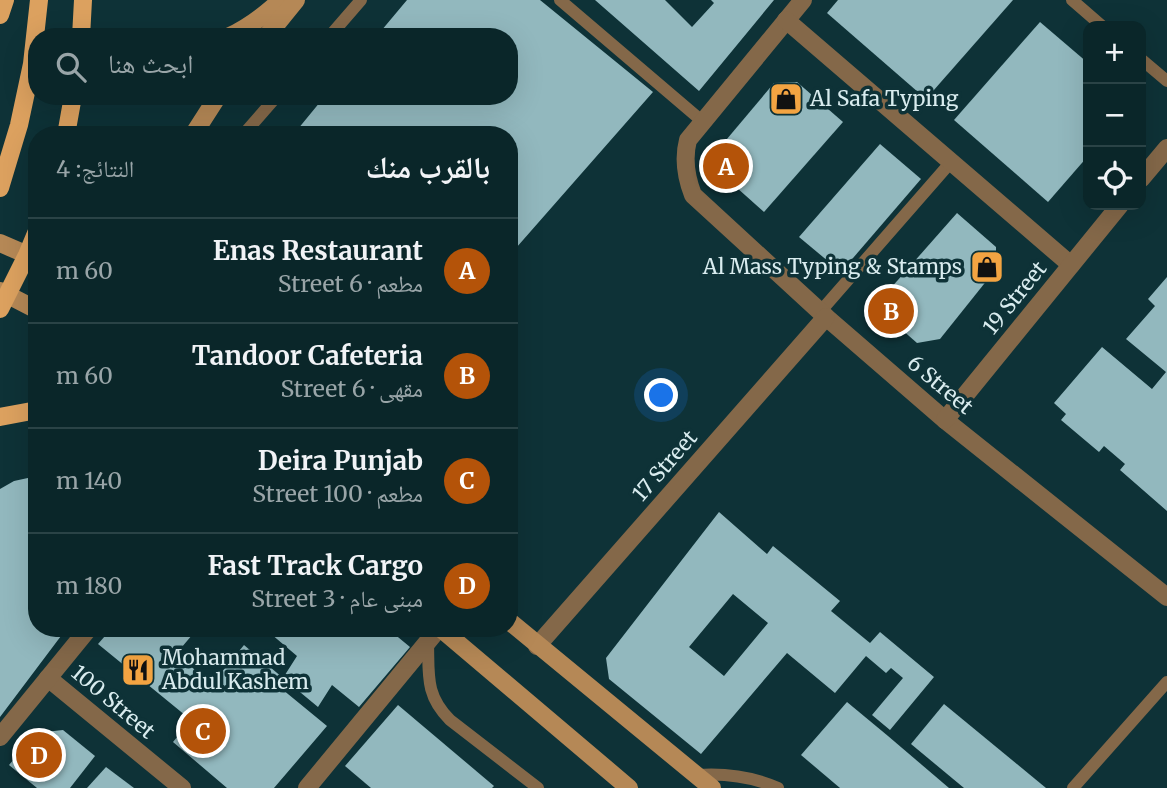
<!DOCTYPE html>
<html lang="ar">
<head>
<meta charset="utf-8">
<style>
  :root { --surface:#0a2629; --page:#183235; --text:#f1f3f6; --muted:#99a5a8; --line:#2a4346; --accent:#b45309 }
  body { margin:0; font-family:Merriweather,"Noto Naskh Arabic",serif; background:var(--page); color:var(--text); direction:rtl }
  .controls { position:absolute; right:21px; top:21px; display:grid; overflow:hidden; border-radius:14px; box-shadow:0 7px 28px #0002 }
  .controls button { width:63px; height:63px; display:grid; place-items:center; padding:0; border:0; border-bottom:2px solid var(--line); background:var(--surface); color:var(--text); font:35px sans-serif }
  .you { position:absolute; left:662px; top:396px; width:24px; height:24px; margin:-18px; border:5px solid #fff; border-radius:50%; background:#1a73e8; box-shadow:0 0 0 10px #1a73e833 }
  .badge { display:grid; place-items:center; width:46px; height:46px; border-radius:50%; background:var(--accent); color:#fff; font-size:23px; font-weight:700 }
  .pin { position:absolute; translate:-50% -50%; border:4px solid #fff; box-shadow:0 2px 7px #0006 }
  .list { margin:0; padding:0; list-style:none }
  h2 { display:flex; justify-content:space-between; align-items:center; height:91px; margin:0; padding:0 28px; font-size:30px }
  h2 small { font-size:23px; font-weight:400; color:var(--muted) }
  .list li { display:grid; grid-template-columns:46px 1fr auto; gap:21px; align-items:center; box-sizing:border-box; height:105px; padding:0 28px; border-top:2px solid var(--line) }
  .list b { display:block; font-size:26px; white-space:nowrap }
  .list p { margin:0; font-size:23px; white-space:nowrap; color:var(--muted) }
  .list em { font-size:23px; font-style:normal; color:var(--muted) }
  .icon { flex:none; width:38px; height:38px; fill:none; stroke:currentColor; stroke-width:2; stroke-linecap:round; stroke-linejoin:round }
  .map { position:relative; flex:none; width:1167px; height:788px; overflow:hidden; direction:ltr }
  .search { position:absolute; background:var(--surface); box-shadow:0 7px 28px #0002; left:28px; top:28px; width:490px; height:77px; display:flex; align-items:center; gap:18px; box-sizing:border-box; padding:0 24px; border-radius:28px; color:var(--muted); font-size:26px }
  .panel { position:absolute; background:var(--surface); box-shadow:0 7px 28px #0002; left:28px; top:126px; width:490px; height:511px; border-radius:28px; direction:rtl }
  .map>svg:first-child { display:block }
  .building { fill:#92b8be; fill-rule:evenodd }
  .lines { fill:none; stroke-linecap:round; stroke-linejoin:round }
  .lane { stroke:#846849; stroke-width:12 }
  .street { stroke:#846849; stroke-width:18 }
  .secondary { stroke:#b58856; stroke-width:18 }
  .primary { stroke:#dca15f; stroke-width:18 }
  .labels { text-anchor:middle; stroke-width:7; stroke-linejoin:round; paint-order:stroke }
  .poi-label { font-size:21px; fill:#d9ecef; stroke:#0e3237; text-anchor:start }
  .street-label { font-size:21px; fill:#d9ecef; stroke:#0e3237 }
</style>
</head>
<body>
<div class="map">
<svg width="1167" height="788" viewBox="0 0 1167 788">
  <rect width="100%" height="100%" fill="#0e3237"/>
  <g class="building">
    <polygon points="407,0 540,0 653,92 509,256 509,135 293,135 325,96 509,96 509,37 376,37"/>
    <polygon points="595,0 665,0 692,27 714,3 711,0 774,0 699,91"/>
    <polygon points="838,0 1013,0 926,99 827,13"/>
    <polygon points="1040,22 1088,63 1088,156 1048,202 954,120"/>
    <polygon points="797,82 843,122 764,212 718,171 716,152 774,83"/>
    <polygon points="880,144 921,179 841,272 799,237"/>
    <polygon points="957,213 996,247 996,269 940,339 917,343 875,306"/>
    <polygon points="1167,277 1167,511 1120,470 1125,464 1104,446 1099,452 1061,420 1066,414 1054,403 1102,347 1152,389 1166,372 1126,339 1155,306 1148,299"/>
    <polygon points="37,476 37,628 67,628 0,717 0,489 14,481"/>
    <path d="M 719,512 L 767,554 L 773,546 L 840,601 L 831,611 L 870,643 L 880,632 L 934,677 L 890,730 L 872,715 L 903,678 L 891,668 L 886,673 L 866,656 L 835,693 L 787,653 L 701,754 L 609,679 L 606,658 ZM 733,594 L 768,623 L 724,676 L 689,647 Z"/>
    <polygon points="112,628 198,628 176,654 212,684 244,645 283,678 277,685 327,726 274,788 227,788 173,742 191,720 98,644"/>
    <polygon points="264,628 387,628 410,647 359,707 332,685 318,707 283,678 297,656"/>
    <polygon points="847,702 888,736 949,788 840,788 801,755"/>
    <polygon points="944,704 1046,788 964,788 911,744"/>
    <polygon points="398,705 494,786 492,788 371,788 345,766"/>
    <polygon points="63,730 95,756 70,788 37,788 9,765 36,733"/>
    <polygon points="106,767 134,788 87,788"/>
  </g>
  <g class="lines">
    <g class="lane">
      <polyline points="560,0 702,121"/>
      <polyline points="1072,0 1102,26"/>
      <polyline points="329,37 361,0"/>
      <polyline points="1141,59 1167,81"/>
      <polyline points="243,135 277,96"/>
      <polyline points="820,312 951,162"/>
      <path d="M 428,642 C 429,675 425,695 450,720 L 538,788"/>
      <path d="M 697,775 C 726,773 751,776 778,788"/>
      <polyline points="1073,788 1167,682"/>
    </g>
    <g class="street">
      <path d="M 803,0 L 688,140 C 683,159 686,177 693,195 L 826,317 L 945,420 L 1167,597"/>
      <polyline points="786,20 1071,265"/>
      <polyline points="1141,179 1167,148"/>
      <polyline points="945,420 1120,205"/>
      <polyline points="537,646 826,317"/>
      <polyline points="48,678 182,788"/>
      <polyline points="0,737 89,628"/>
      <polyline points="307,788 439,628"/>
    </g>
    <g class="secondary">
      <path d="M 228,37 C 248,28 265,15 281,0"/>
      <polyline points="266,37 296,0"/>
      <polyline points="193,135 218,96"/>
      <polyline points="0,243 37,259"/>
      <polyline points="0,291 37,310"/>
      <polyline points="509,621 712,788"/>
      <polyline points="440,628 629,788"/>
    </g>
    <g class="primary">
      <polyline points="0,15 5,0"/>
      <polyline points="81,37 83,0"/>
      <polyline points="66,135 73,96"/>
      <polyline points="0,188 19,125 32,64 39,0"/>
      <polyline points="0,309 27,255 37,231"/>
      <polyline points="0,417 37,410"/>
    </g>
  </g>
  <defs>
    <symbol id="shop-square" viewBox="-11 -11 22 22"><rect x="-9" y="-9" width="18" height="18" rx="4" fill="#f3a442" stroke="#0e3237"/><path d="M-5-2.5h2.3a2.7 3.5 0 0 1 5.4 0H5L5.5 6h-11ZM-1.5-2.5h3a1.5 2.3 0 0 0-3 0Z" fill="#111"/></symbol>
    <symbol id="restaurant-square" viewBox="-11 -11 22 22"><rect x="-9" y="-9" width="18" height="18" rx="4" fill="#f3a442" stroke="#0e3237"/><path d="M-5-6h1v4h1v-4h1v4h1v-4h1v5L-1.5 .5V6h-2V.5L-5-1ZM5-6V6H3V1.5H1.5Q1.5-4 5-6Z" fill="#111"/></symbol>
  </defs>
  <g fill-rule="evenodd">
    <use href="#shop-square" x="767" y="80" width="38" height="38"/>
    <use href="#shop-square" x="968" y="248" width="38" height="38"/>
    <use href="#restaurant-square" x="119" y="651" width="38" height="38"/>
  </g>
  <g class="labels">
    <g class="poi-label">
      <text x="810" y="106">Al Safa Typing</text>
      <text x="962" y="274" text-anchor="end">Al Mass Typing &amp; Stamps</text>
      <text x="162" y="665">Mohammad<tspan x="162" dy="24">Abdul Kashem</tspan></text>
    </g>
    <g class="street-label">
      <text transform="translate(1015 298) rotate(-51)" y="7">19 Street</text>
      <text transform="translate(940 385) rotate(40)" y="7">6 Street</text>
      <text transform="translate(665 466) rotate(-49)" y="7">17 Street</text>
      <text transform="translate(113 702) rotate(40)" y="7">100 Street</text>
    </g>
  </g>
</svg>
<div class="controls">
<button>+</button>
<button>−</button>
<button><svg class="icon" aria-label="locate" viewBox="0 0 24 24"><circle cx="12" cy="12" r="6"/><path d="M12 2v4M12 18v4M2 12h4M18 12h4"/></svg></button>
</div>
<div class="you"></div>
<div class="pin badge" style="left:726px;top:166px">A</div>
<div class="pin badge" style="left:891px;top:311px">B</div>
<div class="pin badge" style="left:203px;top:731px">C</div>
<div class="pin badge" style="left:39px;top:755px">D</div>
<div class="search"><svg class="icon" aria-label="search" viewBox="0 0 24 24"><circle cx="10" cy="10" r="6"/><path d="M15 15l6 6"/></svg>ابحث هنا</div>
<section class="panel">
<h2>بالقرب منك<small>النتائج: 4</small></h2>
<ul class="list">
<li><span class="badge">A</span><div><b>Enas Restaurant</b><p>مطعم · 6 Street</p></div><em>60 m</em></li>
<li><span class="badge">B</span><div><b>Tandoor Cafeteria</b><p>مقهى · 6 Street</p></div><em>60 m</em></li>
<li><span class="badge">C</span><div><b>Deira Punjab</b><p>مطعم · 100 Street</p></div><em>140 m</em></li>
<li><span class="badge">D</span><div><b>Fast Track Cargo</b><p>مبنى عام · 3 Street</p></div><em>180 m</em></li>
</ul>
</section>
</div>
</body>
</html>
